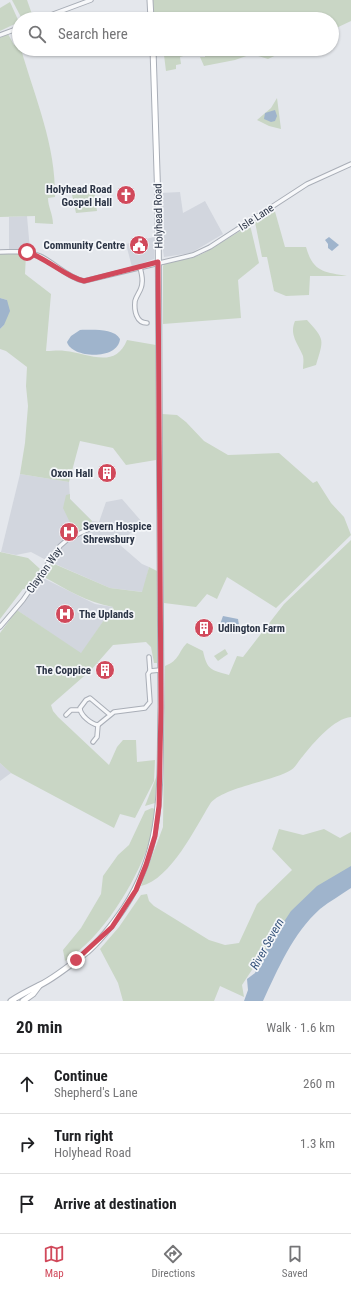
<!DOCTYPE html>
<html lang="en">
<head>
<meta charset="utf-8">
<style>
  :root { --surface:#fff; --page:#f2f2f2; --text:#202124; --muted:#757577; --line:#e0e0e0; --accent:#d1495b }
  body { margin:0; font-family:"Roboto Condensed",sans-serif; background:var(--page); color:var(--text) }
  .stop { position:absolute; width:12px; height:12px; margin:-9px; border:3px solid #d1495b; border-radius:50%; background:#fff }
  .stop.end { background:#d1495b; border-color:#fff; box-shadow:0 1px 4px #0008 }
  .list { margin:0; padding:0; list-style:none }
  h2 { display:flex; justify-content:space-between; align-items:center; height:52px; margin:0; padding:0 16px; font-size:17px }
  h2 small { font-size:13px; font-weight:400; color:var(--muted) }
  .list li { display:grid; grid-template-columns:26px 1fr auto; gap:12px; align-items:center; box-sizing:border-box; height:60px; padding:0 16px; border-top:1px solid var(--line) }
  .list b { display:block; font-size:15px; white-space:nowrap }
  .list p { margin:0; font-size:13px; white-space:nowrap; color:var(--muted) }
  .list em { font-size:13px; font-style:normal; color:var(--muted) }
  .icon { flex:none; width:22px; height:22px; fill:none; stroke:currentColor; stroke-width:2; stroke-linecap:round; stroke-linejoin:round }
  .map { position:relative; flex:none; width:351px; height:1001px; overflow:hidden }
  .search { position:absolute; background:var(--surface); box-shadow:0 1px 3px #0004; left:12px; right:12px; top:12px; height:44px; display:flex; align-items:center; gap:10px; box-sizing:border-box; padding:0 14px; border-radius:22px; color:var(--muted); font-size:15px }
  .sheet { height:232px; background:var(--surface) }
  nav { display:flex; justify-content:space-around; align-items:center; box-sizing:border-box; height:56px; border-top:1px solid var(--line); background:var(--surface); font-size:11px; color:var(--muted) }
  nav a { display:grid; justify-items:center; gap:2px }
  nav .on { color:var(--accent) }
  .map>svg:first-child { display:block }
  .built { fill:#d2d6de }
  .green { fill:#c9d6c5 }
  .water { fill:#9fb4cc }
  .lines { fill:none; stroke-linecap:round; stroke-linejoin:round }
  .street-casing { stroke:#a9aeb7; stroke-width:5.5 }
  .secondary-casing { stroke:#a9aeb7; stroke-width:7 }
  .street { stroke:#f7f8fa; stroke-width:3.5 }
  .secondary { stroke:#fff; stroke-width:5 }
  .route { stroke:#d1495b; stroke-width:5 }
  .labels { text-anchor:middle; stroke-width:3.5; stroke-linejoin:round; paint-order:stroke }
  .poi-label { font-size:11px; font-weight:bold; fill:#2b3445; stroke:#f4f6f9; text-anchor:end }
  .street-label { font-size:11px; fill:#2b3445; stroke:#f4f6f9 }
  .water-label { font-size:12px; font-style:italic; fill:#34527a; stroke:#f4f6f9 }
</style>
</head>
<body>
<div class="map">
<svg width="351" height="1001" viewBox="0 0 351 1001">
  <rect width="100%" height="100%" fill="#e4e7ec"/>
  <g class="built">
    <polygon points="180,192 183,213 205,201 223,234 191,253 164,257 160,228 160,193"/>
    <polygon points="27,216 30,250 9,250 9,217"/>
    <polygon points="154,237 154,259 132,267 126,244"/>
    <polygon points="20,474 69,482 70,499 92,521 99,522 106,502 122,499 142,522 121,542 120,545 142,564 149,567 143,592 110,588 46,560 31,552 16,555 1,552"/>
    <polygon points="41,577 95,604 113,607 81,654 17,610"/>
    <polygon points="0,763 11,773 0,781"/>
  </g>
  <g class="green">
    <polygon points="12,0 27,0 33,17 22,19"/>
    <polygon points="153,0 351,0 351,21 332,30 332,19 154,19"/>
    <polygon points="10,2 19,22 0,31 0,8"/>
    <path d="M 8,34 L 14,45 L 19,44 L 19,49 L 21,49 C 35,98 56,145 55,197 L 48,198 C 48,207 53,214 53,224 L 35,223 L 35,216 L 0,217 L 0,38 Z"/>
    <polygon points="165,49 289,49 268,59 252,54 235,60 204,66 200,57 205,57 205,54 197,54 196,52 180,57 181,64 176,65 176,69 166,71 164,55 162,55 161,51 165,51"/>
    <polygon points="277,98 281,129 269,126 257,120 271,108"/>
    <polygon points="94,190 97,211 76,213 72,195"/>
    <path d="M 274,208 L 285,247 L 306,247 C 313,272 324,272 347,276 L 310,276 L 309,295 L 286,296 L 274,291 L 267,257 L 262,257 L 255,222 Z"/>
    <polygon points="250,225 259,263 238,280 241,318 163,324 163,266 165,263 192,258 204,253"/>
    <path d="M 0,254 L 26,254 L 25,274 L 51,294 L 46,351 C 53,351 59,350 65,351 C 88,353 115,370 127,340 L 156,345 L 156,460 L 126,465 L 113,448 L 80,441 L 69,482 L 20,474 L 25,443 L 28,406 L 26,386 L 27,367 L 6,351 L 0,349 L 0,329 L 4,325 L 7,300 L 0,298 Z"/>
    <path d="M 307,320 C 325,340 324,339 316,365 L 303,369 C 303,365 304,360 303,356 C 298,343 289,335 295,321 Z"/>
    <polygon points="162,414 177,415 186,422 204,441 228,455 279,453 313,483 317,481 331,503 344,517 351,535 276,608 227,577 217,599 207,594 196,607 164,603"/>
    <polygon points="70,494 70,499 92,521 90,525 75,533 63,508 66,495"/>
    <path d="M 351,540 L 351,717 C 335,718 313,743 303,756 C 299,760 296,767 291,770 C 274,781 220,788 210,804 C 195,828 171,879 141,886 L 163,827 L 165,666 C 180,660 178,652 187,643 L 203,651 C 207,670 211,670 229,675 L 237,656 L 243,657 L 284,604 Z"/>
    <polygon points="0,552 28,558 40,569 29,588 23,589 0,619"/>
    <path d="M 52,563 L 110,588 L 142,592 L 149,567 L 157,571 L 157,663 L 154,663 L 151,647 L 146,642 L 113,645 L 91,670 L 51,705 L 53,711 L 58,717 L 109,765 L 117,747 L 123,740 L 136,740 L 137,762 L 155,760 L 154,781 L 135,818 L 120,814 L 114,828 L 11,773 L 0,763 L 0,633 L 17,610 L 81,653 L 113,607 C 86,602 68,590 44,577 Z"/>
    <polygon points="225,649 228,654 218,661 214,656"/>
    <polygon points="157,775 155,803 145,806"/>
    <path d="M 152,808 L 155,809 C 153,820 152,832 149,843 C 135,884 102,938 65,961 L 63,950 L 81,928 L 101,894 L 103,876 L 118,855 L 129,845 L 145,811 Z"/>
    <polygon points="279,829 303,835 324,829 340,838 351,832 351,867 281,926 242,985 244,997 220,986 214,1001 123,1001 118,983 100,949 119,927 141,895 147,894 149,901 154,906 209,940 225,945 239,943 257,904 292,870 272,849"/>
  </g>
  <g class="water">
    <polygon points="275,110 277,116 275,121 271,122 264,119 265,113"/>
    <polygon points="329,237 339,245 332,251 328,248 328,244 325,240"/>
    <polygon points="0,298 7,300 10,311 4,325 0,329"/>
    <path d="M 80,330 C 91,330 114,328 120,339 C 118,361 71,358 67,342 L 71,336 Z"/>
    <polygon points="223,616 238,619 239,625 232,634 219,627"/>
    <path d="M 351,866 L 351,888 C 341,895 330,901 320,909 C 293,933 278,969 263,1001 L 244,1001 L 248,990 L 247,979 L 255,973 L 264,952 L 291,911 L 317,886 Z"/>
  </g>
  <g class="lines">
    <defs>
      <g id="street">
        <polyline points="40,19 91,0"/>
        <polyline points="0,35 19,28"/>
        <path d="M 0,252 C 14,252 27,250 40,256 C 55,263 68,278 84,281 L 193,255 L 210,247 L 307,184 L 351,164"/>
        <path d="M 140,267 C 141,272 143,278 142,283 C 142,290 137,294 135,301 C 134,310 136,323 147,323"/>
        <polyline points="0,627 23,600 60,546 68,539 97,525"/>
        <polyline points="149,657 150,671 160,670"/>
        <path d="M 109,714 L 90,698 L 86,700 L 80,708 C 80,715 91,724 98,725 L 114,712 L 145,708 L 150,702 L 148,674 L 150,671"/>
        <polyline points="66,715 71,710 80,710"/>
        <polyline points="93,742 97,737 98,725"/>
      </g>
      <g id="secondary">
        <polyline points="150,0 151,19"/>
        <path d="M 11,1001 C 20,995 30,990 40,985 C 56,977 73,963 87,952 C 102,939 113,924 124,908 C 166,844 159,779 161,707 L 158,203 L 153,49"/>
        <polyline points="23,1001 33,994 39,986"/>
      </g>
    </defs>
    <use href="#street" class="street-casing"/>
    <use href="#secondary" class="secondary-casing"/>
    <use href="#street" class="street"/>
    <use href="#secondary" class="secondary"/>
  </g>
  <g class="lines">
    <path class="route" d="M 27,252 C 47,258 65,277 84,281 L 158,262 L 161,707 L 159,806 L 155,836 L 146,865 L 136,890 L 112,927 L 76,960"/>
  </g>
  <defs>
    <symbol id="church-disc" viewBox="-11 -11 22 22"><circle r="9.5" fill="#d1495b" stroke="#f4f6f9"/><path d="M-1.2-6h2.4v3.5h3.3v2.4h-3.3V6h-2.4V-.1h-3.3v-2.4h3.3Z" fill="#fff"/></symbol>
    <symbol id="civic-disc" viewBox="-11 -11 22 22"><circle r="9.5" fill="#d1495b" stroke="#f4f6f9"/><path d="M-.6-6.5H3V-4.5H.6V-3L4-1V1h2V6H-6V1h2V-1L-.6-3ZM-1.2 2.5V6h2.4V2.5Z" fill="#fff"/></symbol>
    <symbol id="building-disc" viewBox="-11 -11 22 22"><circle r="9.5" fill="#d1495b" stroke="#f4f6f9"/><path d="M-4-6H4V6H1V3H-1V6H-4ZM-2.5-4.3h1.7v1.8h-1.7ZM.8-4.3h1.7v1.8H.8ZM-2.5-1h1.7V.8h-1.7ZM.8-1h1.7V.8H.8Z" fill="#fff"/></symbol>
    <symbol id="hospital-disc" viewBox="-11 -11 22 22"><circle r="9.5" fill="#d1495b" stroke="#f4f6f9"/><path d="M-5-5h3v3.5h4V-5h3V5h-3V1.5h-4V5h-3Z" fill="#fff"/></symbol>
  </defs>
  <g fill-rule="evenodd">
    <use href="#church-disc" x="115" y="184" width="22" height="22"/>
    <use href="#civic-disc" x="128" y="234" width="22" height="22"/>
    <use href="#building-disc" x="96" y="462" width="22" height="22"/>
    <use href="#hospital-disc" x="58" y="521" width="22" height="22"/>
    <use href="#hospital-disc" x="54" y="603" width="22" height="22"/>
    <use href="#building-disc" x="193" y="617" width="22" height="22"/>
    <use href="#building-disc" x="94" y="659" width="22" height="22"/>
  </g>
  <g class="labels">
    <g class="poi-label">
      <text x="112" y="193">Holyhead Road<tspan x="112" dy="13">Gospel Hall</tspan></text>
      <text x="125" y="249">Community Centre</text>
      <text x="93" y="477">Oxon Hall</text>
      <text x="83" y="530" text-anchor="start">Severn Hospice<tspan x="83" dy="13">Shrewsbury</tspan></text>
      <text x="79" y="618" text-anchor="start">The Uplands</text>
      <text x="218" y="632" text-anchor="start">Udlington Farm</text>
      <text x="91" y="674">The Coppice</text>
    </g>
    <g class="street-label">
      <text transform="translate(158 216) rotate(-91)" y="4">Holyhead Road</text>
      <text transform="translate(256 217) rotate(-33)" y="4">Isle Lane</text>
      <text transform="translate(44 570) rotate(-55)" y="4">Clayton Way</text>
    </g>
    <g class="water-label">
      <text transform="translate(267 944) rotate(-61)" y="4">River Severn</text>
    </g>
  </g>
</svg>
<div class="stop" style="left:27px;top:252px"></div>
<div class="stop end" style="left:76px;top:960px"></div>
<div class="search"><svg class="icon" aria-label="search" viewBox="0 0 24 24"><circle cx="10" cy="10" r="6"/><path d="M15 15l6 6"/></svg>Search here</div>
</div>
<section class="sheet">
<h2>20 min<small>Walk · 1.6 km</small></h2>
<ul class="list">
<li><svg class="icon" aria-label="ahead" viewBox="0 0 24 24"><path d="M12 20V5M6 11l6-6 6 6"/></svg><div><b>Continue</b><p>Shepherd's Lane</p></div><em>260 m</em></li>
<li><svg class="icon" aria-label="right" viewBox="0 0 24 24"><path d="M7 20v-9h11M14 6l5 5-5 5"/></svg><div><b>Turn right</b><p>Holyhead Road</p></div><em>1.3 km</em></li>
<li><svg class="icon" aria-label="arrive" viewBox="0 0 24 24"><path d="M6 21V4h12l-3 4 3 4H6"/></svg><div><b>Arrive at destination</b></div></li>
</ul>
</section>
<nav>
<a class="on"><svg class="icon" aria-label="map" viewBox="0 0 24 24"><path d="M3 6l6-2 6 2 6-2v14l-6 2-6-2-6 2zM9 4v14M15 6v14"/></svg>Map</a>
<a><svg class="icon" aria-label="directions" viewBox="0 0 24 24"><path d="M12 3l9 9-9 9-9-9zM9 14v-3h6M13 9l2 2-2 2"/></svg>Directions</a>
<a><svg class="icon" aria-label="saved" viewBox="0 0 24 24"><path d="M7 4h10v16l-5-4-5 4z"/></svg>Saved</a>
</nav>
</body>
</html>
